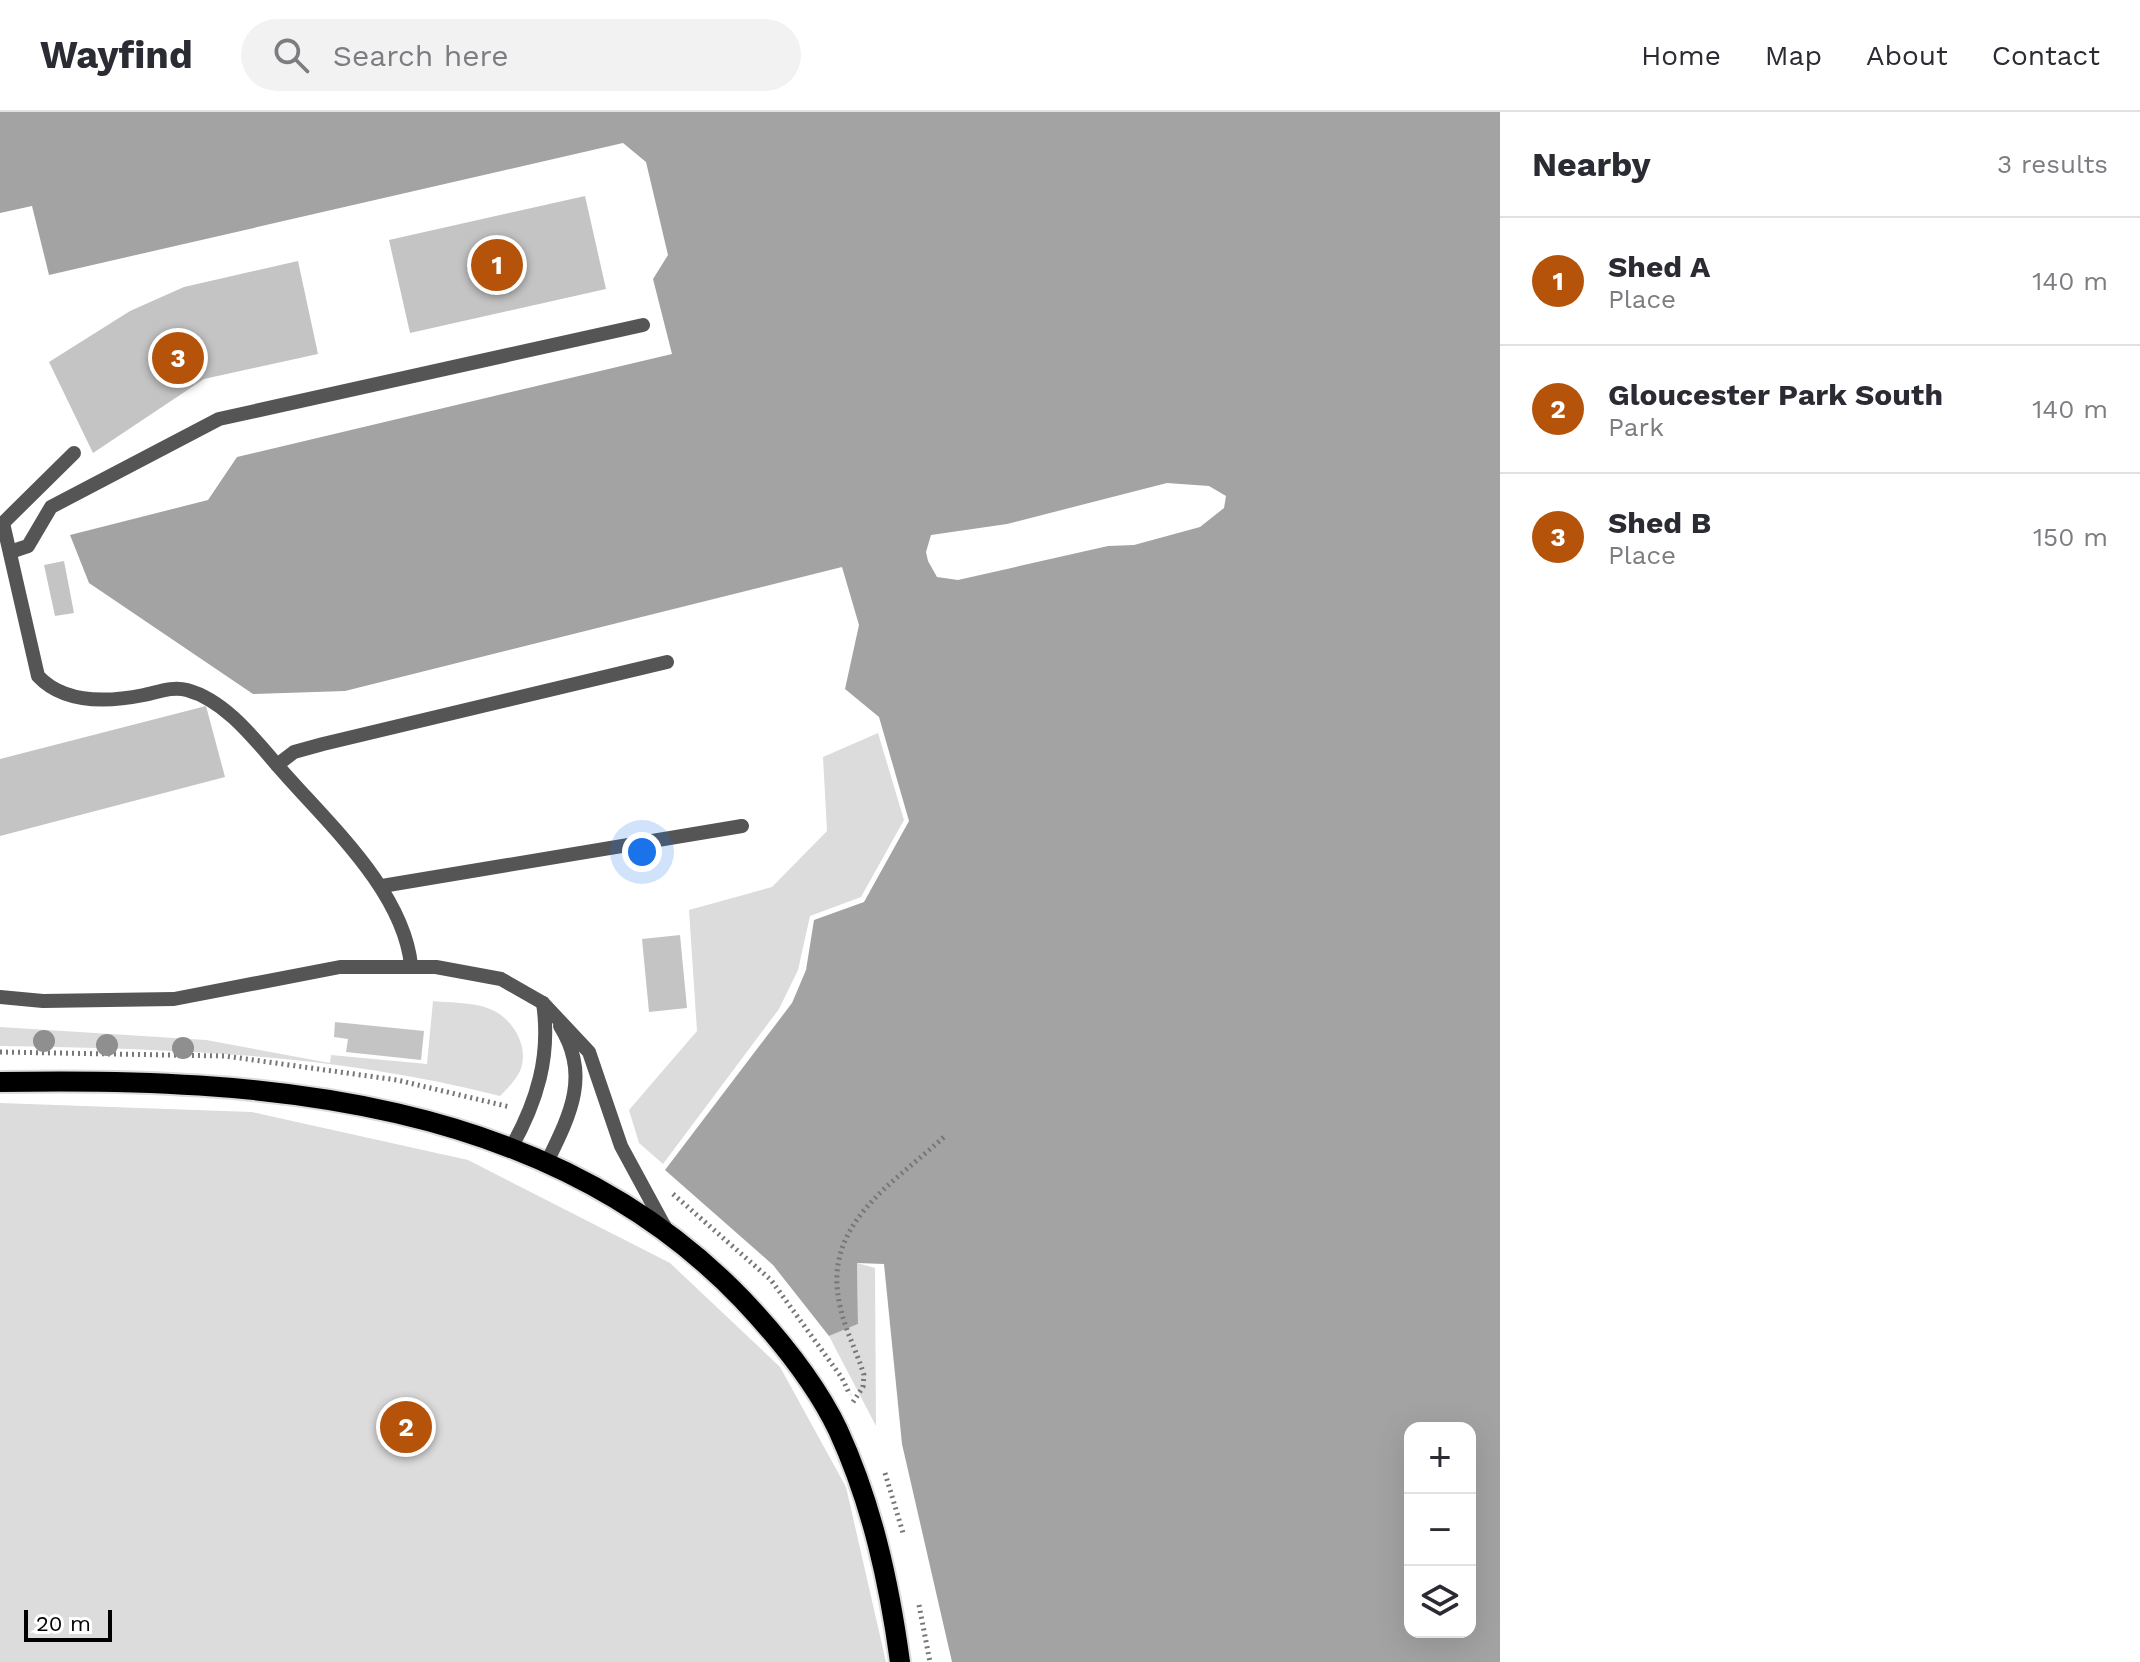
<!DOCTYPE html>
<html lang="en">
<head>
<meta charset="utf-8">
<style>
  :root { --surface:#fff; --page:#f2f2f3; --text:#2b2b33; --muted:#7c7c81; --line:#e1e1e2; --accent:#b45309 }
  body { margin:0; font-family:"Work Sans",sans-serif; background:var(--page); color:var(--text) }
  .controls { position:absolute; right:24px; bottom:24px; display:grid; overflow:hidden; border-radius:16px; box-shadow:0 8px 32px #0002 }
  .controls button { width:72px; height:72px; display:grid; place-items:center; padding:0; border:0; border-bottom:2px solid var(--line); background:var(--surface); color:var(--text); font:40px sans-serif }
  .scale { position:absolute; left:24px; bottom:20px; width:88px; box-sizing:border-box; padding-left:8px; border:4px solid #000; border-top:0; font-size:22px; line-height:28px; white-space:nowrap; color:#000; -webkit-text-stroke:6px #fff; paint-order:stroke }
  .you { position:absolute; left:642px; top:740px; width:28px; height:28px; margin:-20px; border:6px solid #fff; border-radius:50%; background:#1a73e8; box-shadow:0 0 0 12px #1a73e833 }
  .badge { display:grid; place-items:center; width:52px; height:52px; border-radius:50%; background:var(--accent); color:#fff; font-size:26px; font-weight:700 }
  .pin { position:absolute; translate:-50% -50%; border:4px solid #fff; box-shadow:0 2px 8px #0006 }
  .list { margin:0; padding:0; list-style:none }
  h2 { display:flex; justify-content:space-between; align-items:center; height:104px; margin:0; padding:0 32px; font-size:34px }
  h2 small { font-size:26px; font-weight:400; color:var(--muted) }
  .list li { display:grid; grid-template-columns:52px 1fr auto; gap:24px; align-items:center; box-sizing:border-box; height:128px; padding:0 32px; border-top:2px solid var(--line) }
  .list b { display:block; font-size:30px; white-space:nowrap }
  .list p { margin:0; font-size:26px; white-space:nowrap; color:var(--muted) }
  .list em { font-size:26px; font-style:normal; color:var(--muted) }
  .icon { flex:none; width:44px; height:44px; fill:none; stroke:currentColor; stroke-width:2; stroke-linecap:round; stroke-linejoin:round }
  .map { position:relative; flex:none; width:1500px; height:1550px; overflow:hidden }
  header { display:flex; align-items:center; gap:48px; box-sizing:border-box; height:112px; padding:0 40px; background:var(--surface); border-bottom:2px solid var(--line) }
  header strong { font-size:38px }
  nav { display:flex; gap:44px; margin-inline-start:auto; font-size:28px }
  .search { width:560px; height:72px; background:var(--page); display:flex; align-items:center; gap:20px; box-sizing:border-box; padding:0 28px; border-radius:44px; color:var(--muted); font-size:30px }
  main { display:flex }
  aside { flex:1; background:var(--surface) }
  .map>svg:first-child { display:block }
  .green { fill:#dcdcdc }
  .water { fill:#a3a3a3; fill-rule:evenodd }
  .pier { fill:#fff }
  .building { fill:#c4c4c4 }
  .lines { fill:none; stroke-linecap:round; stroke-linejoin:round }
  .primary-casing { stroke:#dbdbdb; stroke-width:24 }
  .path { stroke:#777; stroke-width:5; stroke-dasharray:2 4; stroke-linecap:butt }
  .service { stroke:#555; stroke-width:14 }
  .primary { stroke:#000; stroke-width:20 }
  .tree { fill:#8f8f8f }
</style>
</head>
<body>
<header>
<strong>Wayfind</strong>
<div class="search"><svg class="icon" aria-label="search" viewBox="0 0 24 24"><circle cx="10" cy="10" r="6"/><path d="M15 15l6 6"/></svg>Search here</div>
<nav><a>Home</a><a>Map</a><a>About</a><a>Contact</a></nav>
</header>
<main>
<div class="map">
<svg width="1500" height="1550" viewBox="0 0 1500 1550">
  <rect width="100%" height="100%" fill="#fff"/>
  <g class="green">
    <polygon points="878,621 904,708 861,785 810,804 798,858 779,897 663,1052 639,1031 629,998 697,919 689,798 772,775 827,719 823,645"/>
    <path d="M 433,889 C 451,891 474,890 490,897 C 513,906 530,935 520,959 C 516,968 507,977 500,984 C 332,941 172,937 0,934 L 0,915 L 206,928 L 330,951 L 331,943 L 427,952 Z"/>
    <polygon points="0,991 252,1000 468,1048 670,1151 780,1255 846,1375 886,1550 0,1550"/>
    <polygon points="857,1151 875,1156 876,1314 829,1224 858,1212"/>
  </g>
  <path class="water" d="M 0,0 L 1500,0 L 1500,1550 L 952,1550 L 902,1332 L 884,1152 L 857,1151 L 858,1212 L 829,1224 L 773,1153 L 665,1058 L 792,891 L 806,858 L 814,808 L 864,790 L 909,709 L 879,605 L 845,577 L 859,513 L 842,455 L 345,579 L 253,582 L 89,471 L 70,423 L 208,388 L 237,345 L 672,242 L 653,167 L 668,143 L 646,50 L 623,31 L 49,163 L 32,94 L 0,101 ZM 1410,1316 L 1470,1316 L 1470,1520 L 1410,1520 Z"/>
  <polygon class="pier" points="1167,371 1209,374 1226,384 1224,396 1200,415 1134,433 1108,434 958,468 937,465 928,449 926,440 931,423 1007,412"/>
  <g class="building">
    <polygon points="585,84 606,177 410,221 389,128"/>
    <polygon points="298,149 318,242 204,267 93,341 49,250 130,199 184,175"/>
    <polygon points="64,449 74,501 55,504 44,453"/>
    <polygon points="206,594 225,665 0,724 0,647"/>
    <polygon points="680,823 687,896 649,900 642,827"/>
    <polygon points="335,910 424,919 421,948 346,940 348,927 334,925"/>
  </g>
  <g class="lines">
    <defs>
      <path id="primary" d="M 0,970 C 262,965 549,986 742,1187 C 778,1225 815,1270 838,1318 C 872,1392 889,1470 900,1550"/>
    </defs>
    <use href="#primary" class="primary-casing"/>
    <g class="path">
      <polyline points="0,940 225,944 397,968 510,995"/>
      <polyline points="673,1082 771,1168 842,1266 850,1283"/>
      <path d="M 853,1290 L 863,1275 L 864,1263 C 857,1240 845,1218 840,1194 C 821,1112 892,1073 945,1024"/>
      <polyline points="885,1361 903,1421"/>
      <polyline points="919,1493 930,1550"/>
    </g>
    <g class="service">
      <path d="M 3,411 L 38,564 C 64,592 109,590 144,583 C 158,580 173,574 187,578 C 224,588 253,625 277,653"/>
      <polyline points="0,414 74,341"/>
      <polyline points="10,440 28,434 51,395 219,307 643,213"/>
      <polyline points="382,774 742,714"/>
      <path d="M 411,853 C 403,777 325,709 277,653 L 294,640 L 323,632 L 667,550"/>
      <polyline points="0,885 43,889 174,887 340,855 436,855 501,867 543,891 589,940 621,1034 666,1117"/>
      <path d="M 511,1036 C 537,990 551,944 543,891"/>
      <path d="M 547,1050 C 570,1003 591,963 560,914"/>
    </g>
    <use href="#primary" class="primary"/>
  </g>
  <g class="tree">
    <circle cx="44" cy="929" r="11"/>
    <circle cx="107" cy="933" r="11"/>
    <circle cx="183" cy="936" r="11"/>
  </g>
</svg>
<div class="controls">
<button>+</button>
<button>−</button>
<button><svg class="icon" aria-label="layers" viewBox="0 0 24 24"><path d="M12 4l9 5-9 5-9-5zM3 14l9 5 9-5"/></svg></button>
</div>
<div class="scale">20 m</div>
<div class="you"></div>
<div class="pin badge" style="left:497px;top:153px">1</div>
<div class="pin badge" style="left:406px;top:1315px">2</div>
<div class="pin badge" style="left:178px;top:246px">3</div>
</div>
<aside>
<h2>Nearby<small>3 results</small></h2>
<ul class="list">
<li><span class="badge">1</span><div><b>Shed A</b><p>Place</p></div><em>140 m</em></li>
<li><span class="badge">2</span><div><b>Gloucester Park South</b><p>Park</p></div><em>140 m</em></li>
<li><span class="badge">3</span><div><b>Shed B</b><p>Place</p></div><em>150 m</em></li>
</ul>
</aside>
</main>
</body>
</html>
